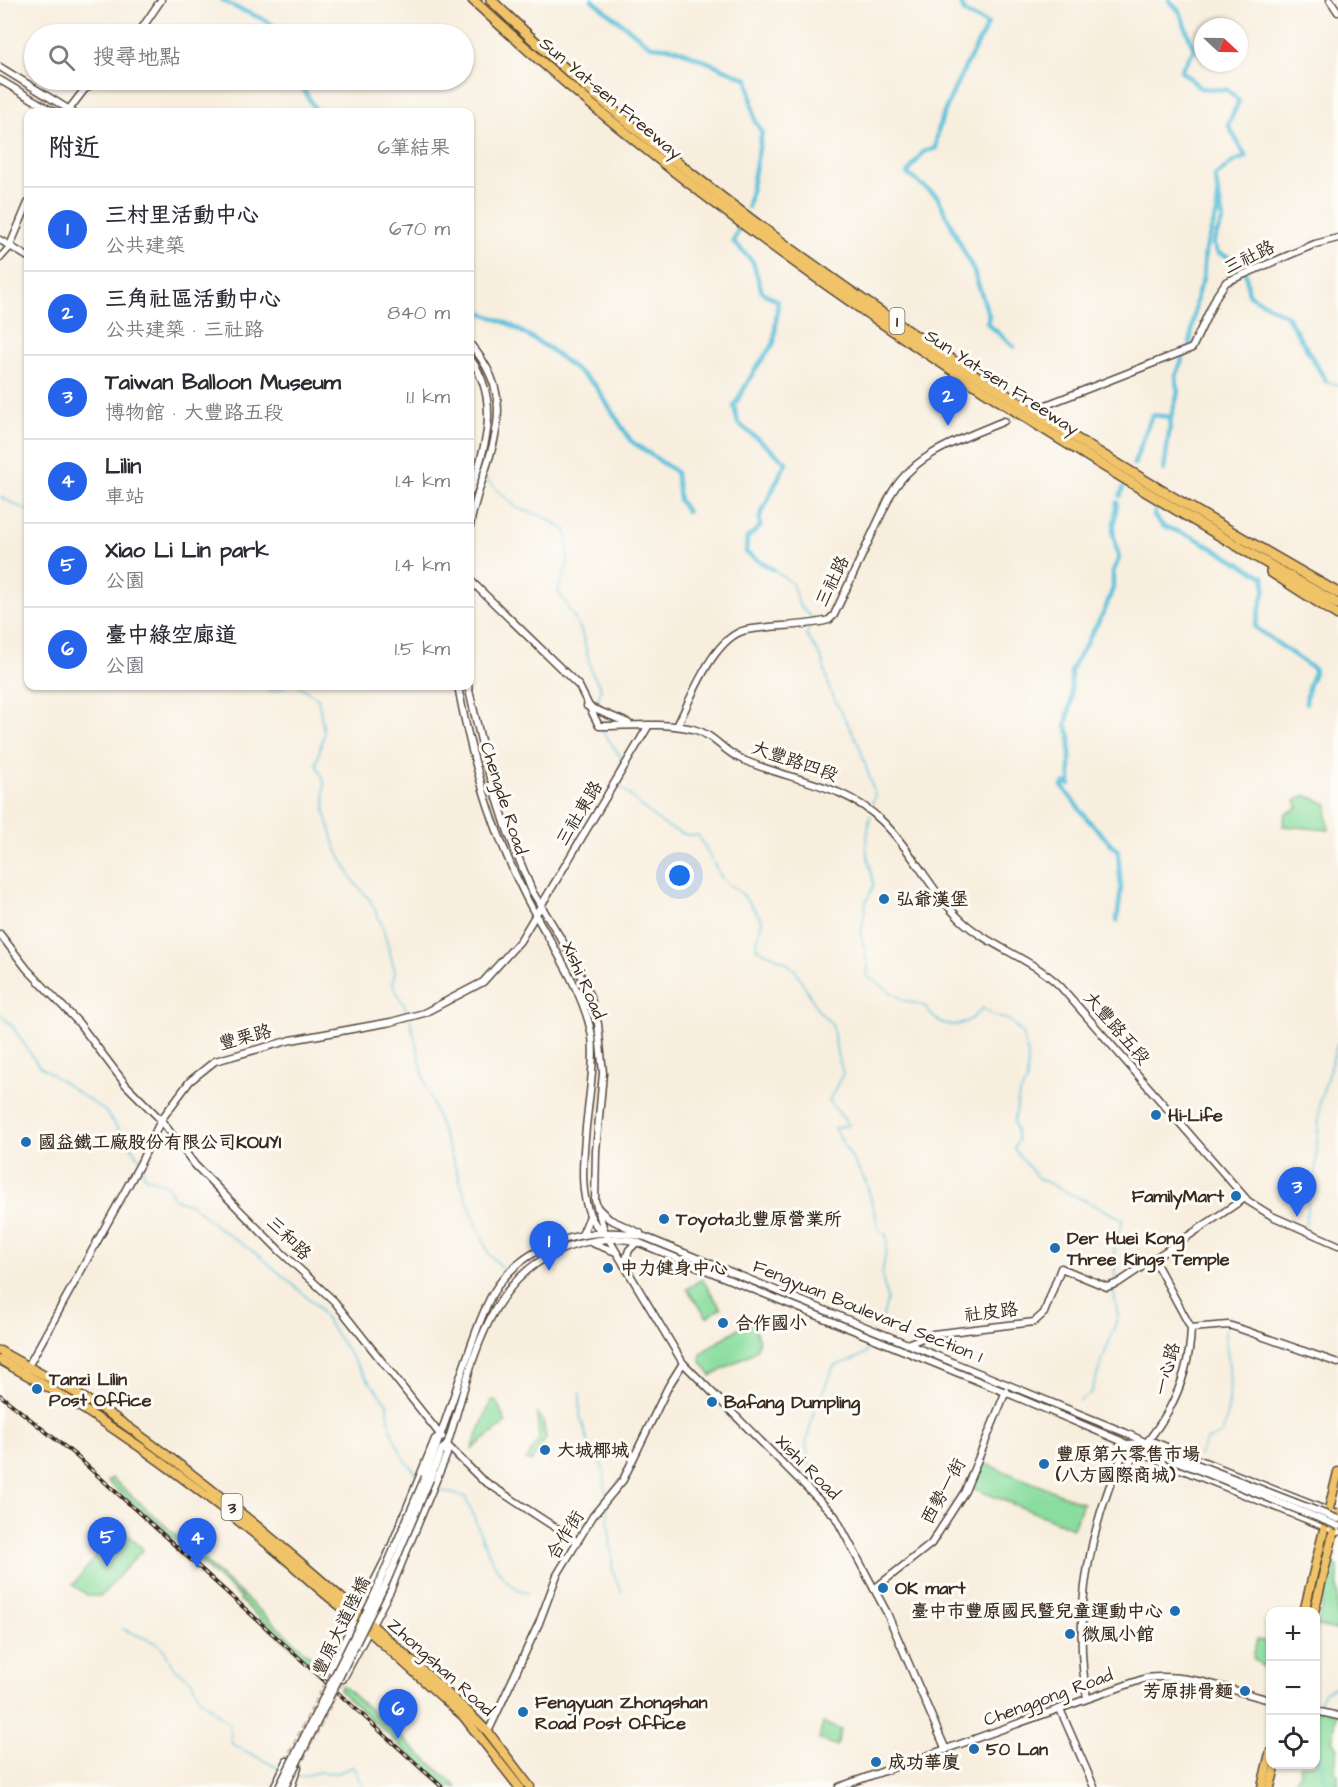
<!DOCTYPE html>
<html lang="zh-TW">
<head>
<meta charset="utf-8">
<style>
  :root { --surface:#fff; --page:#f7f7f7; --text:#2b2b33; --muted:#7c7c81; --line:#e1e1e2; --accent:#2563eb }
  body { margin:0; font-family:"Architects Daughter","LXGW WenKai TC",sans-serif; background:var(--page); color:var(--text) }
  .controls { position:absolute; right:18px; bottom:18px; display:grid; overflow:hidden; border-radius:12px; box-shadow:0 2px 4px #0004 }
  .controls button { width:54px; height:54px; display:grid; place-items:center; padding:0; border:0; border-bottom:2px solid var(--line); background:var(--surface); color:var(--text); font:30px sans-serif }
  .compass { position:absolute; left:1194px; top:18px; width:54px; height:54px; border-radius:50%; background:var(--surface); box-shadow:0 2px 4px #0004; rotate:112deg }
  .you { position:absolute; left:680px; top:876px; width:21px; height:21px; margin:-15px; border:4px solid #fff; border-radius:50%; background:#1a73e8; box-shadow:0 0 0 9px #1a73e833 }
  .badge { display:grid; place-items:center; width:39px; height:39px; border-radius:50%; background:var(--accent); color:#fff; font-size:20px; font-weight:700 }
  .pin { position:absolute; translate:-50% -50px; filter:drop-shadow(0 2px 3px #0008) }
  .pin::after { content:''; position:absolute; top:32px; width:21px; height:18px; background:inherit; clip-path:polygon(0 0,100% 0,50% 100%) }
  .list { margin:0; padding:0; list-style:none }
  h2 { display:flex; justify-content:space-between; align-items:center; height:78px; margin:0; padding:0 24px; font-size:26px }
  h2 small { font-size:20px; font-weight:400; color:var(--muted) }
  .list li { display:grid; grid-template-columns:39px 1fr auto; gap:18px; align-items:center; box-sizing:border-box; height:84px; padding:0 24px; border-top:2px solid var(--line) }
  .list b { display:block; font-size:22px; white-space:nowrap }
  .list p { margin:0; font-size:20px; white-space:nowrap; color:var(--muted) }
  .list em { font-size:20px; font-style:normal; color:var(--muted) }
  .icon { flex:none; width:33px; height:33px; fill:none; stroke:currentColor; stroke-width:2; stroke-linecap:round; stroke-linejoin:round }
  .map { position:relative; flex:none; width:1338px; height:1787px; overflow:hidden }
  .search { position:absolute; background:var(--surface); box-shadow:0 2px 4px #0004; left:24px; top:24px; width:450px; height:66px; display:flex; align-items:center; gap:15px; box-sizing:border-box; padding:0 21px; border-radius:33px; color:var(--muted); font-size:22px }
  .panel { position:absolute; background:var(--surface); box-shadow:0 2px 4px #0004; left:24px; top:108px; width:450px; height:582px; border-radius:12px }
  .map>svg:first-child { display:block }
  .green { fill:#89dd9e; stroke:#62845e; stroke-width:1.5 }
  .lines { fill:none; stroke-linecap:round; stroke-linejoin:round }
  .stream { stroke:#5cc1da; stroke-width:1.5 }
  .canal { stroke:#5cc1da; stroke-width:4.5 }
  .minor-tunnel { stroke:#d2c7b8; stroke-width:6; stroke-dasharray:6 3; stroke-linecap:butt }
  .minor-casing { stroke:#57473b; stroke-width:9 }
  .major-casing { stroke:#57473b; stroke-width:11 }
  .highway-casing { stroke:#57473b; stroke-width:12 }
  .minor { stroke:#fff; stroke-width:6 }
  .major { stroke:#f0c369; stroke-width:8 }
  .highway { stroke:#f0c369; stroke-width:9 }
  .rail-casing { stroke:#3b2a1e; stroke-width:4 }
  .rail { stroke:#fdfcf7; stroke-width:1.5; stroke-dasharray:4.5; stroke-linecap:butt }
  .minor-bridge-casing { stroke:#57473b; stroke-width:9; stroke-linecap:butt }
  .minor-bridge { stroke:#fff; stroke-width:6 }
  .poi-dot { fill:#1f6fb2; stroke:#fdfcf7; stroke-width:2 }
  .labels { text-anchor:middle; stroke-width:6; stroke-linejoin:round; paint-order:stroke }
  .shield { fill:#fdfcf7; stroke:#75695f; stroke-width:1.5 }
  .shield-label { font-size:16px; font-weight:bold; fill:#3b2a1e }
  .street-label { font-size:18px; fill:#3b2a1e; stroke:#fdfcf7 }
  .poi-label { font-size:18px; font-weight:bold; fill:#3b2a1e; stroke:#fdfcf7; text-anchor:start }
</style>
</head>
<body>
<div class="map">
<svg width="1338" height="1787" viewBox="0 0 1338 1787">
  <rect width="100%" height="100%" fill="#fdfcf7"/>
  <filter id="ink" filterUnits="userSpaceOnUse"><feTurbulence type="fractalNoise" baseFrequency=".0167" numOctaves="2"/><feDisplacementMap in="SourceGraphic" scale="12" xChannelSelector="R" yChannelSelector="G"/><feConvolveMatrix kernelMatrix="1 2 1 2 8 2 1 2 1" color-interpolation-filters="sRGB"/></filter>
  <filter id="wash" filterUnits="userSpaceOnUse"><feTurbulence type="fractalNoise" baseFrequency=".008" numOctaves="4" result="noise"/><feDisplacementMap in="SourceGraphic" scale="24" xChannelSelector="R" yChannelSelector="G"/><feGaussianBlur stdDeviation="1.35" result="paint"/><feColorMatrix in="noise" values="0 0 0 0 0 0 0 0 0 0 0 0 0 0 0 0 0 1.4 0 .05"/><feComposite in="paint" operator="in"/></filter>
  <g filter="url(#wash)">
    <rect width="100%" height="100%" fill="#f8eede"/>
    <g class="green">
      <polygon points="1305,795 1328,804 1327,816 1329,830 1283,826 1285,814 1298,808 1295,801"/>
      <polygon points="702,1279 721,1308 707,1317 687,1289"/>
      <polygon points="751,1320 759,1340 756,1351 711,1376 701,1362 701,1353"/>
      <polygon points="491,1400 497,1402 506,1423 472,1449"/>
      <polygon points="537,1414 543,1420 546,1438 531,1462 526,1460 539,1439"/>
      <polygon points="981,1462 1083,1503 1073,1528 970,1487"/>
      <polygon points="112,1478 327,1671 324,1677 240,1600 241,1598 108,1482"/>
      <polygon points="119,1527 143,1549 101,1596 89,1596 73,1585"/>
      <polygon points="1332,1564 1338,1566 1337,1630 1317,1626"/>
      <polygon points="1257,1639 1270,1644 1270,1673 1253,1658"/>
      <polygon points="342,1685 457,1787 446,1787 339,1690"/>
      <polygon points="1316,1708 1337,1714 1332,1741 1338,1748 1334,1772 1338,1775 1338,1787 1298,1787 1292,1785 1300,1773 1299,1765 1316,1764"/>
      <polygon points="823,1723 841,1730 837,1746 819,1739"/>
    </g>
    <g class="lines">
      <g class="stream">
        <polyline points="1326,381 1338,385"/>
        <polyline points="470,465 476,470"/>
        <polyline points="484,478 517,508 545,517 567,531 568,563 558,591 581,630 592,673 601,688 596,707"/>
        <polyline points="0,497 28,511"/>
        <polyline points="774,570 792,583 799,605 813,619 812,621"/>
        <polyline points="810,626 806,634 822,659 830,691 859,745 875,795 871,808"/>
        <polyline points="266,686 269,691 275,691 286,686"/>
        <polyline points="299,686 318,698 324,733 316,764 324,780 325,812 336,848 354,882 370,900 382,925 395,971 393,985 409,1014"/>
        <polyline points="600,728 621,757 620,768"/>
        <path d="M 620,778 L 619,786 C 639,802 671,840 698,835 L 723,880 L 742,894 L 762,920 L 756,948 L 786,962 L 796,971 L 818,1010 L 832,1024 L 837,1053 L 843,1073 L 829,1101 L 849,1125 L 834,1128 L 866,1182 L 880,1232 L 886,1234 L 887,1244 L 882,1275 L 887,1299 L 880,1329"/>
        <path d="M 870,815 L 866,848 L 874,885 L 866,902 L 861,935 L 868,965 L 867,976 L 903,1000 L 925,1006 C 940,1031 964,1031 982,1008 L 994,1016 L 1009,1020 L 1022,1033 L 1028,1055 L 1027,1081 L 1019,1095 L 1014,1122 L 1018,1140 L 1014,1149 L 1038,1178 L 1123,1219 L 1114,1250 L 1115,1280"/>
        <polyline points="0,1014 13,1027 38,1065 105,1111 140,1159"/>
        <polyline points="410,1019 427,1089 470,1208 489,1254 503,1269"/>
        <polyline points="142,1167 145,1177 167,1185 175,1199 192,1205 217,1227 261,1257 316,1305 361,1371 387,1403 391,1431 404,1459 418,1475"/>
        <polyline points="1306,1225 1307,1208 1315,1175 1320,1101 1338,1042"/>
        <polyline points="1227,1323 1229,1315"/>
        <polyline points="580,1393 580,1415 591,1452 599,1459 604,1471 606,1497"/>
        <polyline points="1079,1401 1091,1393 1118,1316 1113,1288"/>
        <path d="M 1198,1456 L 1207,1440 L 1221,1435 C 1229,1416 1231,1391 1229,1370 C 1229,1355 1224,1343 1225,1327"/>
        <path d="M 436,1489 L 465,1497 C 481,1527 491,1584 528,1593"/>
        <path d="M 832,1496 L 825,1485 L 811,1476 L 806,1443 L 815,1409 L 834,1366 C 848,1362 869,1356 875,1342"/>
        <polyline points="607,1505 613,1573 622,1592"/>
        <polyline points="123,1629 158,1644 164,1650 173,1667 191,1680 201,1700 229,1724 232,1744 280,1769"/>
        <polyline points="1316,1709 1324,1692 1338,1685"/>
        <polyline points="1316,1741 1326,1787"/>
        <polyline points="299,1777 319,1772 337,1773 353,1767 363,1787"/>
      </g>
      <g class="canal">
        <path d="M 222,0 C 241,13 268,16 282,34"/>
        <polyline points="592,0 651,46 674,48 748,79 755,121 762,132 748,207"/>
        <path d="M 959,0 L 965,13 L 988,24 C 974,51 934,120 936,148 L 923,152 L 907,174 L 937,196 L 974,272 L 989,316 L 987,323 L 1014,347"/>
        <polyline points="1169,0 1180,12 1194,50 1181,70 1200,88 1228,90 1239,101 1228,125 1246,157 1233,162 1215,177 1223,219 1213,243 1218,253 1244,263 1249,295 1287,316 1326,381"/>
        <polyline points="298,80 317,112"/>
        <polyline points="739,229 733,241 753,262 762,292 778,301 774,343 756,368 734,406 738,423 786,462 760,516 760,527 747,538 746,553 774,570"/>
        <polyline points="470,308 509,324 550,349 595,385 631,441 676,472 679,500 687,512"/>
        <polyline points="1190,344 1197,295 1203,279 1205,250 1217,213 1217,198"/>
        <polyline points="1134,464 1152,415 1171,417"/>
        <polyline points="1164,470 1171,417 1178,393 1176,376 1184,355"/>
        <polyline points="1120,496 1123,488"/>
        <polyline points="1156,508 1154,516 1163,526 1195,538 1264,577 1265,589 1255,627 1315,670 1308,687 1306,703"/>
        <polyline points="1117,921 1121,889 1118,851 1087,819 1062,786 1065,783 1070,785 1070,736 1066,725 1071,703 1071,670 1104,612 1113,588 1113,572 1119,558 1113,533 1117,502"/>
      </g>
    </g>
  </g>
  <g filter="url(#ink)">
    <g class="lines">
      <g class="minor-tunnel">
        <polyline points="1004,421 1041,407"/>
        <polyline points="287,1761 347,1641"/>
        <polyline points="298,1767 345,1674"/>
      </g>
      <defs>
        <g id="minor">
          <polyline points="1330,0 1338,12"/>
          <polyline points="138,34 161,0"/>
          <polyline points="0,67 73,112"/>
          <polyline points="0,80 54,112"/>
          <polyline points="67,112 84,90 96,80"/>
          <polyline points="0,240 28,257"/>
          <polyline points="0,258 9,248 28,203"/>
          <path d="M 470,344 C 527,408 481,459 470,526"/>
          <path d="M 470,358 C 501,400 486,448 470,492"/>
          <polyline points="1041,407 1192,348 1217,295 1226,282 1315,244 1338,238"/>
          <path d="M 470,580 L 579,686 L 599,726 C 630,726 662,722 693,729 C 713,734 722,750 739,758 C 787,781 842,781 883,822 C 913,851 931,892 962,921 C 992,948 1031,958 1060,986 L 1248,1201 L 1272,1216 L 1338,1245"/>
          <path d="M 458,686 C 471,757 491,827 524,893 C 546,938 579,980 591,1031 C 602,1081 559,1201 604,1233"/>
          <polyline points="468,686 488,770 508,832 532,891 574,960 591,999 598,1024 603,1073 596,1151 595,1200 605,1233 683,1363 835,1516 887,1613 946,1750"/>
          <polyline points="587,706 628,723"/>
          <path d="M 677,726 C 691,699 713,637 746,630 C 773,625 802,627 829,620 L 834,615 L 889,498 C 911,454 962,439 1004,421"/>
          <polyline points="0,934 27,969 78,1022 126,1085 161,1120 195,1165 280,1251 334,1301 442,1437"/>
          <polyline points="598,1208 609,1219 640,1233"/>
          <polyline points="582,1235 590,1216"/>
          <polyline points="592,1243 616,1252"/>
          <polyline points="624,1265 629,1250 637,1242"/>
          <polyline points="1191,1328 1228,1325 1238,1328 1338,1363"/>
          <polyline points="907,1344 933,1334 1034,1322 1044,1313 1061,1268 1107,1287 1118,1283 1245,1198"/>
          <polyline points="26,1370 140,1164 161,1120 190,1081 215,1061 291,1040 391,1022 424,1013 483,982 520,941 649,725"/>
          <path d="M 441,1435 L 435,1439 L 388,1554 L 330,1669 L 343,1679 L 390,1591 L 447,1454 L 447,1445 C 473,1365 485,1270 578,1244 C 598,1239 618,1236 637,1242 L 1005,1392 L 1121,1441 L 1148,1456 L 1338,1532"/>
          <polyline points="447,1445 481,1479 576,1541"/>
          <polyline points="1142,1451 1166,1457"/>
          <path d="M 425,1477 C 439,1441 451,1405 463,1369 C 472,1344 480,1316 493,1293 C 523,1243 592,1223 645,1237 L 1126,1433 L 1168,1453"/>
          <polyline points="430,1479 442,1449 447,1445"/>
          <path d="M 1114,1479 C 1157,1435 1189,1393 1191,1328 L 1153,1258"/>
          <polyline points="874,1589 931,1544 965,1491 1006,1391"/>
          <path d="M 1087,1698 C 1072,1614 1090,1520 1128,1444 L 1154,1442 L 1338,1515"/>
          <polyline points="1060,1709 1094,1787"/>
          <polyline points="1316,1711 1338,1716"/>
          <polyline points="488,1732 539,1623 557,1575 593,1516 623,1480 668,1387 683,1363"/>
          <polyline points="274,1787 287,1761"/>
          <polyline points="291,1787 298,1767"/>
          <path d="M 839,1787 L 1146,1678 C 1189,1673 1229,1690 1270,1700"/>
        </g>
        <g id="major">
          <path d="M 0,1351 C 38,1373 78,1392 114,1417 C 240,1505 356,1609 469,1713 L 488,1732 L 530,1787"/>
          <path d="M 0,1360 C 100,1414 182,1475 270,1546 C 295,1566 317,1589 343,1608"/>
          <polyline points="1304,1612 1338,1472"/>
          <polyline points="1314,1612 1338,1514"/>
          <polyline points="359,1622 464,1717 519,1787"/>
          <polyline points="1262,1787 1270,1753"/>
          <polyline points="1270,1787 1276,1764"/>
        </g>
        <g id="highway">
          <path d="M 473,0 C 732,241 1032,430 1338,604"/>
          <path d="M 491,0 C 735,236 1044,426 1338,593"/>
          <polyline points="1271,572 1338,615"/>
        </g>
      </defs>
      <use href="#minor" class="minor-casing"/>
      <use href="#major" class="major-casing"/>
      <use href="#highway" class="highway-casing"/>
      <use href="#minor" class="minor"/>
      <use href="#major" class="major"/>
      <use href="#highway" class="highway"/>
      <defs>
        <polyline id="rail" points="0,1395 75,1455 442,1787"/>
      </defs>
      <use href="#rail" class="rail-casing"/>
      <use href="#rail" class="rail"/>
      <defs>
        <g id="minor-bridge">
          <polyline points="1168,1453 1338,1519"/>
          <polyline points="1166,1457 1338,1526"/>
          <polyline points="279,1787 372,1600 425,1477"/>
          <polyline points="285,1787 387,1581 430,1479"/>
        </g>
      </defs>
      <use href="#minor-bridge" class="minor-bridge-casing"/>
      <use href="#minor-bridge" class="minor-bridge"/>
    </g>
  </g>
  <g class="poi-dot">
    <circle cx="884" cy="899" r="6"/>
    <circle cx="1156" cy="1115" r="6"/>
    <circle cx="26" cy="1142" r="6"/>
    <circle cx="1236" cy="1196" r="6"/>
    <circle cx="664" cy="1219" r="6"/>
    <circle cx="1055" cy="1248" r="6"/>
    <circle cx="608" cy="1268" r="6"/>
    <circle cx="723" cy="1323" r="6"/>
    <circle cx="37" cy="1389" r="6"/>
    <circle cx="712" cy="1402" r="6"/>
    <circle cx="545" cy="1450" r="6"/>
    <circle cx="1044" cy="1464" r="6"/>
    <circle cx="883" cy="1588" r="6"/>
    <circle cx="1175" cy="1611" r="6"/>
    <circle cx="1070" cy="1634" r="6"/>
    <circle cx="1245" cy="1691" r="6"/>
    <circle cx="523" cy="1712" r="6"/>
    <circle cx="974" cy="1749" r="6"/>
    <circle cx="876" cy="1762" r="6"/>
  </g>
  <g class="labels">
    <g class="shield">
      <rect x="889.5" y="308" width="15" height="26" rx="4.5"/>
      <rect x="221.5" y="1494" width="21" height="26" rx="4.5"/>
    </g>
    <g class="shield-label">
      <text x="897" y="327">1</text>
      <text x="232" y="1513">3</text>
    </g>
    <g class="street-label">
      <text transform="translate(611 98) rotate(40)" y="6">Sun Yat-sen Freeway</text>
      <text transform="translate(1249 257) rotate(-26)" y="6">三社路</text>
      <text transform="translate(1002 382) rotate(33)" y="6">Sun Yat-sen Freeway</text>
      <text transform="translate(832 581) rotate(-64)" y="6">三社路</text>
      <text transform="translate(795 761) rotate(19)" y="6">大豐路四段</text>
      <text transform="translate(504 798) rotate(72)" y="6">Chengde Road</text>
      <text transform="translate(579 813) rotate(-59)" y="6">三社東路</text>
      <text transform="translate(584 980) rotate(66)" y="6">Xishi Road</text>
      <text transform="translate(1117 1028) rotate(49)" y="6">大豐路五段</text>
      <text transform="translate(245 1037) rotate(-15)" y="6">豐栗路</text>
      <text transform="translate(289 1238) rotate(44)" y="6">三和路</text>
      <text transform="translate(868 1311) rotate(22)" y="6">Fengyuan Boulevard Section 1</text>
      <text transform="translate(991 1312) rotate(-7)" y="6">社皮路</text>
      <text transform="translate(1167 1369) rotate(-75)" y="6">一心路</text>
      <text transform="translate(808 1467) rotate(45)" y="6">Xishi Road</text>
      <text transform="translate(943 1491) rotate(-61)" y="6">西勢一街</text>
      <text transform="translate(565 1535) rotate(-58)" y="6">合作街</text>
      <text transform="translate(341 1626) rotate(-64)" y="6">豐原大道陸橋</text>
      <text transform="translate(441 1667) rotate(42)" y="6">Zhongshan Road</text>
      <text transform="translate(1048 1697) rotate(-20)" y="6">Chenggong Road</text>
    </g>
    <g class="poi-label">
      <text x="896" y="905">弘爺漢堡</text>
      <text x="1168" y="1121">Hi-Life</text>
      <text x="38" y="1148">國益鐵工廠股份有限公司KOUYI</text>
      <text x="1224" y="1202" text-anchor="end">FamilyMart</text>
      <text x="676" y="1225">Toyota北豐原營業所</text>
      <text x="1067" y="1244">Der Huei Kong<tspan x="1067" dy="21">Three Kings Temple</tspan></text>
      <text x="620" y="1274">中力健身中心</text>
      <text x="735" y="1329">合作國小</text>
      <text x="49" y="1385">Tanzi Lilin<tspan x="49" dy="21">Post Office</tspan></text>
      <text x="724" y="1408">Bafang Dumpling</text>
      <text x="557" y="1456">大城椰城</text>
      <text x="1056" y="1460">豐原第六零售市場<tspan x="1056" dy="21">(八方國際商城)</tspan></text>
      <text x="895" y="1594">OK mart</text>
      <text x="1163" y="1617" text-anchor="end">臺中市豐原國民暨兒童運動中心</text>
      <text x="1082" y="1640">微風小館</text>
      <text x="1233" y="1697" text-anchor="end">芳原排骨麵</text>
      <text x="535" y="1708">Fengyuan Zhongshan<tspan x="535" dy="21">Road Post Office</tspan></text>
      <text x="986" y="1755">50 Lan</text>
      <text x="888" y="1768">成功華廈</text>
    </g>
  </g>
</svg>
<div class="controls">
<button>+</button>
<button>−</button>
<button><svg class="icon" aria-label="locate" viewBox="0 0 24 24"><circle cx="12" cy="12" r="6"/><path d="M12 2v4M12 18v4M2 12h4M18 12h4"/></svg></button>
</div>
<svg class="compass" viewBox="-18 -18 36 36"><path d="M0-13l5 13h-10z" fill="#e53935"/><path d="M0 13l5-13h-10z" fill="#7c7c81"/></svg>
<div class="you"></div>
<div class="pin badge" style="left:549px;top:1271px">1</div>
<div class="pin badge" style="left:948px;top:426px">2</div>
<div class="pin badge" style="left:1297px;top:1217px">3</div>
<div class="pin badge" style="left:197px;top:1568px">4</div>
<div class="pin badge" style="left:107px;top:1567px">5</div>
<div class="pin badge" style="left:398px;top:1739px">6</div>
<div class="search"><svg class="icon" aria-label="search" viewBox="0 0 24 24"><circle cx="10" cy="10" r="6"/><path d="M15 15l6 6"/></svg>搜尋地點</div>
<section class="panel">
<h2>附近<small>6筆結果</small></h2>
<ul class="list">
<li><span class="badge">1</span><div><b>三村里活動中心</b><p>公共建築</p></div><em>670 m</em></li>
<li><span class="badge">2</span><div><b>三角社區活動中心</b><p>公共建築 · 三社路</p></div><em>840 m</em></li>
<li><span class="badge">3</span><div><b>Taiwan Balloon Museum</b><p>博物館 · 大豐路五段</p></div><em>1.1 km</em></li>
<li><span class="badge">4</span><div><b>Lilin</b><p>車站</p></div><em>1.4 km</em></li>
<li><span class="badge">5</span><div><b>Xiao Li Lin park</b><p>公園</p></div><em>1.4 km</em></li>
<li><span class="badge">6</span><div><b>臺中綠空廊道</b><p>公園</p></div><em>1.5 km</em></li>
</ul>
</section>
</div>
</body>
</html>
